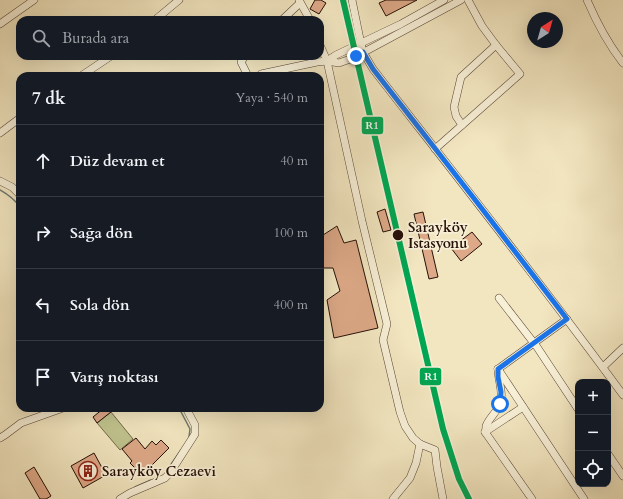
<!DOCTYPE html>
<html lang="tr">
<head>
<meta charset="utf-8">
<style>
  :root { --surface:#171b24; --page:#20242c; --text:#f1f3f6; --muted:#9ea1a6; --line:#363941 }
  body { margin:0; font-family:Cardo,serif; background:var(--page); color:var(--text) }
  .controls { position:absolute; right:12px; bottom:12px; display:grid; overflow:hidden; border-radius:8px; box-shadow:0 4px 16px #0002 }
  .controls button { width:36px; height:36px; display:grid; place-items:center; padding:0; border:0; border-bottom:1px solid var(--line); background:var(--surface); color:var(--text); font:20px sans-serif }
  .compass { position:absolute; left:527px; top:12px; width:36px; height:36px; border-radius:50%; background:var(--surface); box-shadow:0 4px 16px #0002; rotate:37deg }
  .stop { position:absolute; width:12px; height:12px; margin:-9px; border:3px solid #1a73e8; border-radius:50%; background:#fff }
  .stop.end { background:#1a73e8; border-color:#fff; box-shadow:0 1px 4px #0008 }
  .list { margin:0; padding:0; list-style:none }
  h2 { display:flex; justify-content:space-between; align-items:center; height:52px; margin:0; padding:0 16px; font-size:17px }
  h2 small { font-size:13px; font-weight:400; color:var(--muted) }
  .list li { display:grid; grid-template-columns:26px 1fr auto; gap:12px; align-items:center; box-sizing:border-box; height:72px; padding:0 16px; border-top:1px solid var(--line) }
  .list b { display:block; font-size:15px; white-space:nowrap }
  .list em { font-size:13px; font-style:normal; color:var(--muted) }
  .icon { flex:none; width:22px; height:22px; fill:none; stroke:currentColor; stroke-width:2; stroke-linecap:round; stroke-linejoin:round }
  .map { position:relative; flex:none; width:623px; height:499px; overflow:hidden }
  .search { position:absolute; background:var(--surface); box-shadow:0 4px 16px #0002; left:16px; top:16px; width:308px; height:44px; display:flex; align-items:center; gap:10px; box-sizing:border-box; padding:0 14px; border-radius:12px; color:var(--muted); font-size:15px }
  .panel { position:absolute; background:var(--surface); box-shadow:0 4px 16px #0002; left:16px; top:72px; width:308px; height:340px; border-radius:12px }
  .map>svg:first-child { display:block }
  .green { fill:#c0c38e; stroke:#726a4b }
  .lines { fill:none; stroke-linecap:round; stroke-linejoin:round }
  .stream { stroke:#6d7872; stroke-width:1.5 }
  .building { fill:#dda988; stroke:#251008 }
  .minor-casing { stroke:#584636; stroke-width:8 }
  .minor { stroke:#f7efd6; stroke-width:7 }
  .rail-1-casing { stroke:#f7efd6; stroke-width:9 }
  .rail-1 { stroke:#00a651; stroke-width:6 }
  .route { stroke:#1a73e8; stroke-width:5 }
  .stop-dot { fill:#251008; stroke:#f7efd6; stroke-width:1.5 }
  .labels { text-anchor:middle; stroke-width:3.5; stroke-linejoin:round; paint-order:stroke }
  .stop-label { font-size:14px; font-weight:bold; fill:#251008; stroke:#f7efd6; text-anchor:start }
  .poi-label { font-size:14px; font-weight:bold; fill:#251008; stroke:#f7efd6; text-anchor:start }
  .line-badge { stroke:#f7efd6; stroke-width:1.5 }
  .badge-label { font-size:11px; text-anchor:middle; font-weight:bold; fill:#fff }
</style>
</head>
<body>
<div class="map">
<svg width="623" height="499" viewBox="0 0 623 499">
  <rect width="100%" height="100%" fill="#f2e6c0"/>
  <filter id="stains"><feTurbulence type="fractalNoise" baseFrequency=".005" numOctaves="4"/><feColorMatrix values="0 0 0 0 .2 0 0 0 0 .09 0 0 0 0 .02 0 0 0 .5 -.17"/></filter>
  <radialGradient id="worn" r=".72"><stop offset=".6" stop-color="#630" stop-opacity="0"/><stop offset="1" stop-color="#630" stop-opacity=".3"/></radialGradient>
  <polygon class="green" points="111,412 133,439 120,450 97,423"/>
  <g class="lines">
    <g class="stream">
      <path d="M 0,190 C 7,194 15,200 20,207"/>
      <polyline points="179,408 190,429 189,437"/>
      <polyline points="165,473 181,450"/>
      <polyline points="135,487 151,480"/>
    </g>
  </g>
  <g class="building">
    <polygon points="315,0 321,0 326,3 319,14 310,9"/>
    <polygon points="386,0 417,0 386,16 379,3"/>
    <polygon points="385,209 391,230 383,232 377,212"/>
    <polygon points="423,212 438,277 429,279 414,214"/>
    <polygon points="337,226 344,243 356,240 378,328 334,338 327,300 340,291 333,268 320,268 320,237"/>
    <polygon points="472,232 482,244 461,261 451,248"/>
    <polygon points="104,408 116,408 97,423 93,417"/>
    <polygon points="136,438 145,449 152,441 156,445 161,440 169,448 142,475 130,463 132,461 122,449"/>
    <polygon points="94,453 106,475 83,488 71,466"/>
    <polygon points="34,467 51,496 46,499 40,499 25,473"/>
  </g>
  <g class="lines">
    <defs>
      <g id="minor">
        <polyline points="299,0 310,20"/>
        <path d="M 352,0 L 361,44 L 363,52 L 373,69 C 457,177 542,284 623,395"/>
        <path d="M 587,0 C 597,23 608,44 623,63"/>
        <polyline points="155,20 179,0"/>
        <polyline points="282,20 300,3"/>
        <polyline points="0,24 34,0"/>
        <polyline points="320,45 327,61 362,221 387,324 383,340 400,412 405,426 413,438 420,444 435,450 437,467 443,499"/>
        <polyline points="245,56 241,62 248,76"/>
        <polyline points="327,61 336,55 401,24 444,0"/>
        <polyline points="81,76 111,56"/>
        <polyline points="259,76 261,74 317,62 327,61 339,63 353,58 461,0"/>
        <polyline points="462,125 456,116 454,107 461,77 496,45"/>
        <polyline points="0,133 20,118"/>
        <polyline points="435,149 520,74 496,45 482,26 468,0"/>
        <polyline points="0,181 12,187 20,195"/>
        <polyline points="499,298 537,347 578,409"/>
        <polyline points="603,367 623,348"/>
        <polyline points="498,369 584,499"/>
        <path d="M 498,369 C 498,381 504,393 500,404 C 497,412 489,418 486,426 C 486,428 486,430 485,432 L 532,499"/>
        <polyline points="498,369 567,319"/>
        <polyline points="485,432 523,407"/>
        <polyline points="0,438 5,435 21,423 63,408"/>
        <polyline points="608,454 623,476"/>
        <polyline points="120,499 130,493 165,478 170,473 195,434 195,425 186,408"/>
        <polyline points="393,499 410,478 416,463 420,444"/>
      </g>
    </defs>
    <use href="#minor" class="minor-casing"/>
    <use href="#minor" class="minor"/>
    <defs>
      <polyline id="rail-1" points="343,0 356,56 443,429 459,479 469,499"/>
    </defs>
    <use href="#rail-1" class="rail-1-casing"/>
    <use href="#rail-1" class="rail-1"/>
  </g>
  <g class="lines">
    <polyline class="route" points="356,56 363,52 373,69 423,133 476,201 567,319 498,369 498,377 501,392 500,404"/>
  </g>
  <defs>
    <symbol id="building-ring" viewBox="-11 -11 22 22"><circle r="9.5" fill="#f7efd6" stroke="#8f2418" stroke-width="1.5"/><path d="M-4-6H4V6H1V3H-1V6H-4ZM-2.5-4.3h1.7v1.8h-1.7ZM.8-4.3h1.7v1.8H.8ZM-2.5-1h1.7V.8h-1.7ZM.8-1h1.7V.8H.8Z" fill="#8f2418"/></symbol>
  </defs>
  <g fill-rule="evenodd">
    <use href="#building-ring" x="77" y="460" width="22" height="22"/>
  </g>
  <circle class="stop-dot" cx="398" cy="235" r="6"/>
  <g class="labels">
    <g class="stop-label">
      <text x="408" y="232">Sarayköy<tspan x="408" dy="16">Istasyonu</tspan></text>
    </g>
    <g class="poi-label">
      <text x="102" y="476">Sarayköy Cezaevi</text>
    </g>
  </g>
  <g class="line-badge">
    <rect x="361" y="116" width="23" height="19" rx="4" fill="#00a651"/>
    <rect x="419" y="367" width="23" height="19" rx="4" fill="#00a651"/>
  </g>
  <g class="badge-label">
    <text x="372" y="129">R1</text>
    <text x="431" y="380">R1</text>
  </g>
  <rect width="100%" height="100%" filter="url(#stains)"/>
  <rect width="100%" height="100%" fill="url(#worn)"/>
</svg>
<div class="controls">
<button>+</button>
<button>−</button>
<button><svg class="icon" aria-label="locate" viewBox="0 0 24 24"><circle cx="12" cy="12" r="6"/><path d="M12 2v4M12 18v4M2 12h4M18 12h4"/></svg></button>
</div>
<svg class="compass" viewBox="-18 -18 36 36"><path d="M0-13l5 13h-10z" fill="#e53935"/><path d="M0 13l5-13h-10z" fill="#9ea1a6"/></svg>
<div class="stop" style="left:500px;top:404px"></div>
<div class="stop end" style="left:356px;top:56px"></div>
<div class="search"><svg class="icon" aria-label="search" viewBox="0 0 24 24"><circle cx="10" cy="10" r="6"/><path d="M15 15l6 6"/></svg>Burada ara</div>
<section class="panel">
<h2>7 dk<small>Yaya · 540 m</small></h2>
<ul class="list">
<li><svg class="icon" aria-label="ahead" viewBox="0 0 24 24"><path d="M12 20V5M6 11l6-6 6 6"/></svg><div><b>Düz devam et</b></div><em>40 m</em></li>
<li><svg class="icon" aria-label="right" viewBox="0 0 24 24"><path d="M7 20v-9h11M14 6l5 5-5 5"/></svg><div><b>Sağa dön</b></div><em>100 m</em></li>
<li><svg class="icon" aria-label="left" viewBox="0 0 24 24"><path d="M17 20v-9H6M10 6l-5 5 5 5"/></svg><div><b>Sola dön</b></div><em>400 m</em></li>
<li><svg class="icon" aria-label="arrive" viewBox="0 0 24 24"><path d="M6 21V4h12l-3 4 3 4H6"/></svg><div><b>Varış noktası</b></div></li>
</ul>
</section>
</div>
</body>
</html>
